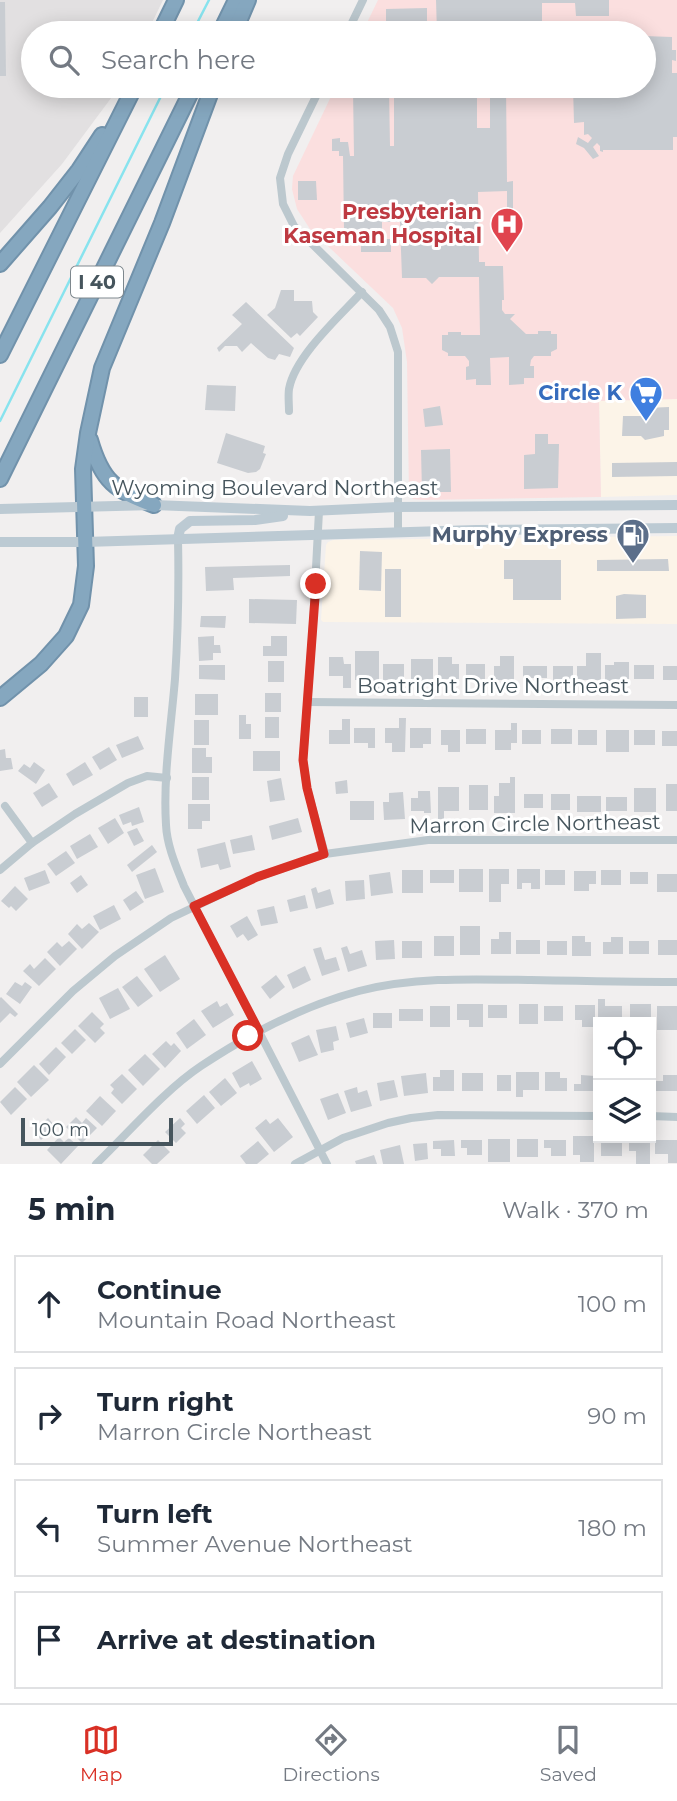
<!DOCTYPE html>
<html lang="en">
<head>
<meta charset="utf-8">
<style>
  :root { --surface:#fff; --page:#f2f2f3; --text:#1f2937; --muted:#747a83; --line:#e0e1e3; --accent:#d93025 }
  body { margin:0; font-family:Montserrat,sans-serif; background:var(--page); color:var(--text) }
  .controls { position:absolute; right:21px; bottom:21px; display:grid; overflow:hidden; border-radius:0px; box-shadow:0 4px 18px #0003 }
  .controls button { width:63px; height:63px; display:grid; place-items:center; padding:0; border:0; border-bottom:2px solid var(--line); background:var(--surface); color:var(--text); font:35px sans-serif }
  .scale { position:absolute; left:21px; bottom:18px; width:152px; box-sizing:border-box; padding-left:7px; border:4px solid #46555d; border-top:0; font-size:19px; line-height:24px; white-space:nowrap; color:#46555d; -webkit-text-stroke:5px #fff; paint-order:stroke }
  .stop { position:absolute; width:21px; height:21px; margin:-16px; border:5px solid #d93025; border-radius:50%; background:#fff }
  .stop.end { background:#d93025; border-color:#fff; box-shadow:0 2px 7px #0008 }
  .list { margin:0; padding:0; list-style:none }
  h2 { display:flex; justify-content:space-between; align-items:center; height:91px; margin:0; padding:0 28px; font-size:30px }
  h2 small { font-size:23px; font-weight:400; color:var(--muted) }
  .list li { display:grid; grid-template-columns:46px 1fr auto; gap:21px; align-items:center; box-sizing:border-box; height:98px; margin:0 14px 14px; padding:0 14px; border:2px solid var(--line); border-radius:0px }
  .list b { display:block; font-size:26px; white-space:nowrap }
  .list p { margin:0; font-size:23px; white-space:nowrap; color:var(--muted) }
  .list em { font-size:23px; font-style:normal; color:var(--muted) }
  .icon { flex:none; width:38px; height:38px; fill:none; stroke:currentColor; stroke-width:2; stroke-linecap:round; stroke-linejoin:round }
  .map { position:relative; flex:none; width:677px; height:1164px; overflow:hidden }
  .search { position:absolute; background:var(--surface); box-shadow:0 4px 18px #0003; left:21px; right:21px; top:21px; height:77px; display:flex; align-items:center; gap:18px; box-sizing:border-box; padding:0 24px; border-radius:38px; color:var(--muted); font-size:26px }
  .sheet { height:539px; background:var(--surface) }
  nav { display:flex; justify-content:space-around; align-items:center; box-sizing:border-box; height:98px; border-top:2px solid var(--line); background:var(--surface); font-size:19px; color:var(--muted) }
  nav a { display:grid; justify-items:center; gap:4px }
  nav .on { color:var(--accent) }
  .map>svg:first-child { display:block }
  .commercial { fill:#fcf4e8 }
  .education { fill:#e2e0e1 }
  .medical { fill:#fbdfdf }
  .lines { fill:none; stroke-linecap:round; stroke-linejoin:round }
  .stream { stroke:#88e3ee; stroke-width:2.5 }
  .building { fill:#c9cdd2 }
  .highway-casing { stroke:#7192ab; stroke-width:18 }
  .street { stroke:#bcc8ce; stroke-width:8 }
  .secondary { stroke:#bccad3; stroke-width:10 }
  .highway { stroke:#85a7bf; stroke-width:14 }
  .route { stroke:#d93025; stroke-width:9 }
  .labels { text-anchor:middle; stroke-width:6; stroke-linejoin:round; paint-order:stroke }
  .shield { fill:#fff; stroke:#7e888e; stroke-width:2 }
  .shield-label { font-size:19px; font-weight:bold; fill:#46555d }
  .health-label { font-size:21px; font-weight:bold; fill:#be3a42; stroke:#fff; text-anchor:end }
  .shop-label { font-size:21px; font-weight:bold; fill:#366cbe; stroke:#fff; text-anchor:end }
  .street-label { font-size:21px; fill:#46555d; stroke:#fff }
  .service-label { font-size:21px; font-weight:bold; fill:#4e5e75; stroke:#fff; text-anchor:end }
</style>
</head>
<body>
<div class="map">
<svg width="677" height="1164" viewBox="0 0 677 1164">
  <rect width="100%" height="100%" fill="#f1efef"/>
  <g class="commercial">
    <polygon points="677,399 677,495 601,497 599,400"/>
    <polygon points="677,536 677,624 323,622 321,620 326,545 328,542 333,540"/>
  </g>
  <polygon class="education" points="0,0 163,0 147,33 33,33 33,86 120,86 62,164 0,233"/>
  <polygon class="medical" points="378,0 677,0 677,399 599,401 601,497 424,500 413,499 409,495 407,362 402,328 393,308 310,229 297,209 292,189 293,176 336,86 644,86 644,33 362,33"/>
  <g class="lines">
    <g class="stream">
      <polyline points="192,33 209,0"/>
      <polyline points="0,421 166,86"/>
    </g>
  </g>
  <g class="building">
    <polygon points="436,0 609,0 609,16 576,16 575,3 542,3 542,33 437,33"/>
    <polygon points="0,2 5,2 6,76 0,76"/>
    <polygon points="427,8 427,33 386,33 386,9"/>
    <polygon points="644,36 672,37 672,50 676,50 676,61 672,60 672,73 677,73 677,137 673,137 673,150 603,150 603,152 600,151 600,146 597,143 593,147 599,156 593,159 584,148 576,144 578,137 588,143 592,138 588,134 584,135 584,122 574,123 573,86 644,86"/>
    <polygon points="394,86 399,86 399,88 477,87 477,128 490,128 490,86 506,86 507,182 513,181 513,228 507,229 507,191 478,192 479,262 485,262 485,266 503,266 504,300 502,300 502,310 505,314 515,314 510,319 526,334 538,334 538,331 551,331 551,334 557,334 557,349 551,352 551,356 534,356 531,360 530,366 534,366 534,378 524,378 524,384 509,385 509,357 490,358 491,385 476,385 476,379 466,380 466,367 469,366 469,361 465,356 448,356 448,353 442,350 442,335 448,335 448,332 461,332 461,335 480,335 479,277 439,277 432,284 426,278 402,278 400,222 382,222 382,229 344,230 343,156 339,156 339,151 332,151 332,139 340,138 340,142 348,142 350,156 354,156 353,89 389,88 390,146 394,146"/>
    <polygon points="298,181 316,181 317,200 298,200"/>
    <rect x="361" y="239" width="30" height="13"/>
    <polygon points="281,290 294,290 294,301 312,301 313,312 318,317 300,336 297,333 291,338 267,315 275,308"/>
    <polygon points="246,302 294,348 290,357 279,354 275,360 268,358 251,343 242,352 237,346 225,346 219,352 217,348 242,324 232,315"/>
    <polygon points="207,385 236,386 235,411 205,410"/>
    <polygon points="440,406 443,425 425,427 423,409"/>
    <polygon points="669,407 669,430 664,430 664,436 645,440 641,436 622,436 623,416 646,416 646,408"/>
    <polygon points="226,433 265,446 263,453 266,454 260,469 256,472 248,473 217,463"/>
    <polygon points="535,434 548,434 548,444 559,444 558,488 524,489 524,455 535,454"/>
    <polygon points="450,449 451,492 422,492 421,450"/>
    <polygon points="677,462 677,476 612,477 612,463"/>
    <polygon points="360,551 382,552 381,591 359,590"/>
    <polygon points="668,559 669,571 597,571 597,560"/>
    <polygon points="504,560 561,560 561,600 513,600 513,579 504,579"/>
    <polygon points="290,565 290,576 233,578 234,590 206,591 205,567"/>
    <rect x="385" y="569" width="16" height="48"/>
    <polygon points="624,594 646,595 646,618 616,619 616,596"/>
    <polygon points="249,599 297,600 296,624 249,623"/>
    <polygon points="201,616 226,616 225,628 200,627"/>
    <polygon points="214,636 214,645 220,645 221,653 213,653 213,660 199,661 198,637"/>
    <polygon points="271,636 287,636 287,656 263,656 263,646 271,646"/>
    <polygon points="355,651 379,651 379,689 371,689 371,680 355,680"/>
    <polygon points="586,653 601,653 601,680 577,680 577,666 586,666"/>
    <polygon points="500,656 514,656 514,680 494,680 494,666 500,666"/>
    <polygon points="329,657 343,657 344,664 351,664 351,688 343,688 343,676 329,676"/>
    <polygon points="438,657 452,657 452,664 459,664 459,679 438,679"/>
    <rect x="411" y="659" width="22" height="22"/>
    <rect x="268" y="661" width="16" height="21"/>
    <polygon points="614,662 629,662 629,681 605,681 605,665 614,665"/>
    <rect x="383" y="664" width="21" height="16"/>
    <rect x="466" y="664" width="19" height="16"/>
    <polygon points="199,665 225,665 225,680 199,679"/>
    <rect x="634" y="665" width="20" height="14"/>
    <rect x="523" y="666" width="24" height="12"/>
    <rect x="553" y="666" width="20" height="15"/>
    <rect x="663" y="666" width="14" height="14"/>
    <rect x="265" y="693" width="16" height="19"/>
    <rect x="195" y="694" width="23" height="21"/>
    <rect x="134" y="697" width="14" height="20"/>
    <polygon points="239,715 246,715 246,724 251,724 251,739 239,739"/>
    <rect x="265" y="717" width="14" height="21"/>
    <polygon points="399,718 406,718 405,752 392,752 392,743 385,743 385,728 399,728"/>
    <polygon points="342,719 350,719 350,744 329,744 329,730 342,730"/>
    <rect x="194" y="720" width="15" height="25"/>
    <polygon points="511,723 517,723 517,743 511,743 511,750 495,750 495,730 511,730"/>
    <polygon points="354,728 375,728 375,748 368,748 368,743 354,743"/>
    <polygon points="410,728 431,728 431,744 423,744 423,748 410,748"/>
    <rect x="466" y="729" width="20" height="15"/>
    <rect x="551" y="729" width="21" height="15"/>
    <polygon points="441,730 460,730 460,752 448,752 448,745 441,745"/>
    <rect x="522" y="730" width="19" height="14"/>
    <rect x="578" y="730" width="19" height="15"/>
    <rect x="606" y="730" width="23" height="22"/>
    <rect x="634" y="730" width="21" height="15"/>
    <rect x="662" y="731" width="15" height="15"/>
    <polygon points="138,736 144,749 122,758 116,745"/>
    <polygon points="109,747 117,760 100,770 92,757"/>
    <polygon points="192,748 206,748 206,757 212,757 212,773 192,773"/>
    <polygon points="5,749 6,758 11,758 13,769 0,771 0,750"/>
    <rect x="253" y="751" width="27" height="20"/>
    <polygon points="34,762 45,770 36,784 18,771 24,764 30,768"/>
    <polygon points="85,762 93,775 73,786 66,774"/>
    <rect x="192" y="777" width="17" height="23"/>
    <polygon points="510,777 515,777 515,813 494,813 494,796 499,796 499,783 510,783"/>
    <polygon points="281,778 285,800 270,802 267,781"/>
    <polygon points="347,780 348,793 336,794 335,782"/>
    <polygon points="49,783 58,797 42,807 33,793"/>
    <rect x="666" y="784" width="11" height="27"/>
    <rect x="469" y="785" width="19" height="25"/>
    <polygon points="438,787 459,787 459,811 444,811 444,819 438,819"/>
    <rect x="634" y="788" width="22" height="24"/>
    <polygon points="418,791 430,791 431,813 424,813 424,811 411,811 411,798 418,798"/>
    <polygon points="403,792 405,819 384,820 383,802 389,802 389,793"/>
    <rect x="524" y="794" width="19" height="14"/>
    <rect x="551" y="794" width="19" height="16"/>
    <rect x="577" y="796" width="24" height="16"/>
    <rect x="606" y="797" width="21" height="14"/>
    <rect x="350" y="801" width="24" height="19"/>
    <polygon points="188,804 210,804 210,821 202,821 202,829 188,829"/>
    <polygon points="139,807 144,822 132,826 131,822 123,825 119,815"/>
    <polygon points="115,818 124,833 108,844 98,828"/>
    <polygon points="298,818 302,832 272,840 269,826"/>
    <polygon points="137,828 144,841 134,846 127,832"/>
    <polygon points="90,834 98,847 77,859 70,846"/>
    <polygon points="252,835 255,850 233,854 230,840"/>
    <polygon points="225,842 231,867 220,870 218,864 201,868 197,849"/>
    <polygon points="152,845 157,852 132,872 127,865"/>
    <polygon points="66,851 75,863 56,876 47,864"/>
    <polygon points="155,868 164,892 145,899 136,875"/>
    <rect x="459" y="869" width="24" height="23"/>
    <polygon points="489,869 509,869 509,884 501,884 501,902 489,902"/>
    <polygon points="517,869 540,869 540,889 531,889 531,883 522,883 522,889 517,889"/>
    <polygon points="45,870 50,883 29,891 24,878"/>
    <rect x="402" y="870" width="21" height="23"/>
    <rect x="430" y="870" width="24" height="13"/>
    <rect x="545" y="870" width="20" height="15"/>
    <rect x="601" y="870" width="20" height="15"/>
    <polygon points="574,871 596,871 596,884 589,884 589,891 574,891"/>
    <polygon points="390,872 393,893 371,896 369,875"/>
    <rect x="630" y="872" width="18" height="12"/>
    <rect x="657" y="874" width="20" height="18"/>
    <polygon points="81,875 88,885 77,893 70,883"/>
    <polygon points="364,880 365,899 346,901 345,881"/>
    <polygon points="15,886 28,899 16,911 11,906 9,908 1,901"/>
    <polygon points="316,887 318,893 330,889 334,904 316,909 311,889"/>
    <polygon points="136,891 144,902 130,911 123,900"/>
    <polygon points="305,895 308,908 290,912 287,900"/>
    <polygon points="114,905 121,919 100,930 93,916"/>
    <polygon points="274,906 278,923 261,926 257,910"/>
    <polygon points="247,916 258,935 248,941 243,934 237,938 230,926"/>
    <polygon points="89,923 99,932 82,949 68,934 77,924 82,929"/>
    <rect x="460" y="926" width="20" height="29"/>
    <polygon points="499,932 511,932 511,954 491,954 491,939 499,939"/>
    <rect x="434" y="936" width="20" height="20"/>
    <polygon points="572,936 585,936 585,942 591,942 591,956 572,956"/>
    <polygon points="611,937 623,937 623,954 603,954 603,942 611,942"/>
    <polygon points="394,940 395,959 376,960 375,941"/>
    <rect x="516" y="940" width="24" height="14"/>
    <rect x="658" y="940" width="19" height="15"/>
    <polygon points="69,941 77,949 60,966 47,952 57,942 62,947"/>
    <rect x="402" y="941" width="20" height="17"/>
    <rect x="547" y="941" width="20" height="14"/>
    <rect x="629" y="941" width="20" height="13"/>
    <polygon points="347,946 350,954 362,950 367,966 348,972 341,948"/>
    <polygon points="321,947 325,960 336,957 340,970 322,976 313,949"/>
    <polygon points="165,955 180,979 160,992 144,969"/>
    <polygon points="45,958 56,969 39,986 23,971 30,964 34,969"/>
    <polygon points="305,966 311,980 293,989 287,975"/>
    <polygon points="276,975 285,987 270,999 261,987"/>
    <polygon points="137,976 153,996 138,1007 122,987"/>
    <polygon points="15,982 22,986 25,982 32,987 20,1004 6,994"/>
    <polygon points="118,988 130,1009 110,1019 99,998"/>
    <polygon points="1,997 18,1014 15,1017 10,1013 0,1023 0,998"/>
    <polygon points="598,999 605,999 605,1006 622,1006 622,1020 598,1020"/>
    <polygon points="217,1001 220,1007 227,1003 234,1015 213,1028 201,1011"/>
    <polygon points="457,1004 483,1004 483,1027 469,1027 469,1020 457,1020"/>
    <rect x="519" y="1004" width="19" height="20"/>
    <rect x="630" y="1004" width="21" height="16"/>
    <rect x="488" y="1005" width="19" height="13"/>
    <polygon points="575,1005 595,1005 595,1027 582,1027 582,1020 575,1020"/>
    <rect x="430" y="1006" width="20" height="21"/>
    <rect x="544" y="1006" width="19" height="15"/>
    <rect x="657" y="1006" width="20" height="24"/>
    <rect x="399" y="1009" width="24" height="12"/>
    <polygon points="92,1012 104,1024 100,1028 105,1033 95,1043 78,1026"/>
    <rect x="373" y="1013" width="19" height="15"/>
    <polygon points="364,1018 368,1033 350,1038 346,1023"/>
    <polygon points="194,1019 206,1035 187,1049 176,1033"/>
    <polygon points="336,1026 339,1040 333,1042 334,1050 321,1053 316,1030"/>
    <polygon points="75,1029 86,1040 72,1054 61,1043"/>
    <polygon points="309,1035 318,1055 299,1062 291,1043"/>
    <polygon points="166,1041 171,1046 174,1043 181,1051 165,1068 152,1054"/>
    <polygon points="56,1047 66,1057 49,1075 39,1064"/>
    <polygon points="145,1054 160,1069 143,1086 128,1070"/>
    <polygon points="252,1061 262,1079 250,1086 249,1083 240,1088 232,1073"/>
    <polygon points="34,1065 49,1080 31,1097 17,1082"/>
    <polygon points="440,1070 454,1070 454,1091 433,1091 433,1077 440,1077"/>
    <polygon points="516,1072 539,1072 539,1090 523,1090 523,1097 516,1097"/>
    <polygon points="545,1072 560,1072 560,1078 567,1078 567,1091 545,1091"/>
    <polygon points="426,1073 428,1093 404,1096 401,1076"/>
    <rect x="462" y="1073" width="21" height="18"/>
    <polygon points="122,1074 137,1089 122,1104 111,1093 114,1089 110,1085"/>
    <rect x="497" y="1075" width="14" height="16"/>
    <polygon points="581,1075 595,1076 595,1091 574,1091 574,1084 581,1084"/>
    <polygon points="663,1075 677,1075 677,1091 654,1091 654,1081 663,1081"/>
    <polygon points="225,1078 237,1093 221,1106 209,1092"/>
    <polygon points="394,1080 398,1097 380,1101 377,1083"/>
    <polygon points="15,1087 27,1099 11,1115 0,1102"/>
    <polygon points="357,1087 358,1093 367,1090 372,1106 351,1112 344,1091"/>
    <polygon points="338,1093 346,1113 328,1120 320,1099"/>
    <polygon points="204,1095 215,1108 197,1124 186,1111"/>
    <polygon points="100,1096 116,1111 102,1126 86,1111"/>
    <polygon points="76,1117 82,1123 86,1118 97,1128 82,1143 66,1127"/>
    <polygon points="48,1118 55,1126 41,1140 34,1132"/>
    <polygon points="180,1118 185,1124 181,1128 186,1133 176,1143 165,1132"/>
    <polygon points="278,1118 293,1137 274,1152 255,1128 266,1119 270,1124"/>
    <polygon points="573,1136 594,1136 594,1162 580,1162 580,1155 573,1155"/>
    <polygon points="59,1137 64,1142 69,1138 78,1146 61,1164 47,1150"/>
    <rect x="488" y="1139" width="22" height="23"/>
    <rect x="517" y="1139" width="21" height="18"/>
    <polygon points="158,1140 170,1152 157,1164 152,1164 143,1155"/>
    <polygon points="454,1140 455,1156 441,1156 441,1149 433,1149 433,1141"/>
    <polygon points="461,1140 482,1140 482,1155 467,1155 467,1148 461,1148"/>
    <polygon points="544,1140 566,1140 566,1156 551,1156 551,1148 544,1148"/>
    <rect x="601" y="1140" width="21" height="16"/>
    <polygon points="629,1140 650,1140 650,1164 636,1164 636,1151 629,1151"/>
    <polygon points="655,1140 677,1140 677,1163 668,1163 668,1154 655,1154"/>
    <polygon points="258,1141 269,1154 257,1164 246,1164 240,1156"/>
    <polygon points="427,1143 428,1159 415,1161 413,1144"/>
    <polygon points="400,1145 404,1164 383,1164 380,1150"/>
    <polygon points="374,1155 377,1164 356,1164 355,1161"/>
  </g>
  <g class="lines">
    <defs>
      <g id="highway">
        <polyline points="160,33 176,0"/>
        <polyline points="220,33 236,0"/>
        <polyline points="234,33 248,0"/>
        <polyline points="0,264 50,207 79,170 102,135"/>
        <polyline points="0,355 135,86"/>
        <path d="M 90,440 C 102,482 115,490 154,505"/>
        <polyline points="0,479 194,86"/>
        <polyline points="0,698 41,664 66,636 81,605 86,566 83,469 88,433 102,368 162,223 213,86"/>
      </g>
    </defs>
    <use href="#highway" class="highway-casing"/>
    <g class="street">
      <polyline points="347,33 363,0"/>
      <polyline points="321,86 288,154 280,178 283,204 294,226 379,310 390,327 398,352 398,533"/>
      <path d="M 289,411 C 289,404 288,396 289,389 C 295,356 340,316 362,292"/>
      <polyline points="319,511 313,625 303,760 307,788 325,854"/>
      <path d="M 178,539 C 179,586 178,633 175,679 C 171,727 163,777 166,825 C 167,846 176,866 184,886 L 327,1164"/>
      <polyline points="308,702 677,705"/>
      <polyline points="5,806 32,843"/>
      <polyline points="0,870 32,843 75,814 128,783 147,776 167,778"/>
      <polyline points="0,1064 73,991 115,956 171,918 257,877 325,854 428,840 677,840"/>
      <polyline points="651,1116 677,1117"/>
      <path d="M 96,1164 C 128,1133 165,1090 201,1066 C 249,1034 303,1006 359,991 C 414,977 471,979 528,980 C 578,981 627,982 677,982"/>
      <polyline points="295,1164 343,1138 388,1123 411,1118 438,1115 598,1116"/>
    </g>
    <g class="secondary">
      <polyline points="0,509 154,505 310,511 398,507 677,505"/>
      <polyline points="178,539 180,529 190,521 255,520 283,516"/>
      <polyline points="0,542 85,542 476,530 677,528"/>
    </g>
    <use href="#highway" class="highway"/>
  </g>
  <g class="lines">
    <polyline class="route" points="248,1036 259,1031 194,906 257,877 324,854 307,788 303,760 316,584"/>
  </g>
  <defs>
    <symbol id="hospital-pin" viewBox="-11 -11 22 30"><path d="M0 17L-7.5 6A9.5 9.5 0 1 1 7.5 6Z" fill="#e0444e" stroke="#fff"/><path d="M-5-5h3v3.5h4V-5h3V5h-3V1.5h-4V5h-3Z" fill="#fff"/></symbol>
    <symbol id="supermarket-pin" viewBox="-11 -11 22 30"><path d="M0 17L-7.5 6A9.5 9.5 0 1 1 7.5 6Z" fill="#3f7fe0" stroke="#fff"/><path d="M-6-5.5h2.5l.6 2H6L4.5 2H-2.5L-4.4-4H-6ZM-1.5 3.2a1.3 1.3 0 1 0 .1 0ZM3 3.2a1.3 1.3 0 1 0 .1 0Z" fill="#fff"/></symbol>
    <symbol id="fuel-pin" viewBox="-11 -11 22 30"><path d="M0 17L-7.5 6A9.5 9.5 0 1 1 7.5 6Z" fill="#5c6f8a" stroke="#fff"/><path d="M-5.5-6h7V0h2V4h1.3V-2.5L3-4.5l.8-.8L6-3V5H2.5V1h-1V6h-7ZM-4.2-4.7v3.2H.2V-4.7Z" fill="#fff"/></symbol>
  </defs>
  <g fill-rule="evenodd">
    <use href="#hospital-pin" x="488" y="205" width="38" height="52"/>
    <use href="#supermarket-pin" x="627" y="374" width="38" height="52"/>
    <use href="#fuel-pin" x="614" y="516" width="38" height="52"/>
  </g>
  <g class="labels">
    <rect class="shield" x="71" y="266.5" width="52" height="31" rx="5"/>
    <g class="shield-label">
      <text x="97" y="289">I 40</text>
    </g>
    <g class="health-label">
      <text x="482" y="219">Presbyterian<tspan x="482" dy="24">Kaseman Hospital</tspan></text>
    </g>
    <g class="shop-label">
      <text x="622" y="400">Circle K</text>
    </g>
    <g class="street-label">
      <text x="275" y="495">Wyoming Boulevard Northeast</text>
      <text x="493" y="693">Boatright Drive Northeast</text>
      <text transform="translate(535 824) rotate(-1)" y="7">Marron Circle Northeast</text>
    </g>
    <g class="service-label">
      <text x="608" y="542">Murphy Express</text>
    </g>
  </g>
</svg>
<div class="controls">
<button><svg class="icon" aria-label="locate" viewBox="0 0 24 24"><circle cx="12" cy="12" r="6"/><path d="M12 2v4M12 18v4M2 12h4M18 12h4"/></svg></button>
<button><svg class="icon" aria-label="layers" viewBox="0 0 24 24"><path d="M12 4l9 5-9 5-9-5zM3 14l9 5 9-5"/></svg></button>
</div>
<div class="scale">100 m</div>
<div class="stop" style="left:248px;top:1036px"></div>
<div class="stop end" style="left:316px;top:584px"></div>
<div class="search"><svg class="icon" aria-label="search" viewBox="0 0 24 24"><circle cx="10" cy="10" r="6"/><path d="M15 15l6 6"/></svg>Search here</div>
</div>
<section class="sheet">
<h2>5 min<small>Walk · 370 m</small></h2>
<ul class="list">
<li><svg class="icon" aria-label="ahead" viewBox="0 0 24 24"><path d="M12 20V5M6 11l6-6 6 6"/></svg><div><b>Continue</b><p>Mountain Road Northeast</p></div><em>100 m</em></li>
<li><svg class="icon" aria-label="right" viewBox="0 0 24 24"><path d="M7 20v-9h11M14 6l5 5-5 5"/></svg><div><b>Turn right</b><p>Marron Circle Northeast</p></div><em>90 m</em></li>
<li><svg class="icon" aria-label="left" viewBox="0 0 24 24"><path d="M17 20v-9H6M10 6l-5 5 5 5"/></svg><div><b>Turn left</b><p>Summer Avenue Northeast</p></div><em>180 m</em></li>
<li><svg class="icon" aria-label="arrive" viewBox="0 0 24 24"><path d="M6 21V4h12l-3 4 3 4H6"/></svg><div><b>Arrive at destination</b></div></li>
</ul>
</section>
<nav>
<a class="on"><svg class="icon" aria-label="map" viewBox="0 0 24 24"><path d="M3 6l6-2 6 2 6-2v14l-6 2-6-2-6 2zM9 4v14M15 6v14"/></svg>Map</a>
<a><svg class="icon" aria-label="directions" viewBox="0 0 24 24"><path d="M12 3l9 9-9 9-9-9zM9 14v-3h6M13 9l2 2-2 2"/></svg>Directions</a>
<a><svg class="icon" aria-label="saved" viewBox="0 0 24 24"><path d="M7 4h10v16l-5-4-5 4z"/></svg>Saved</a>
</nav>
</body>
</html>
